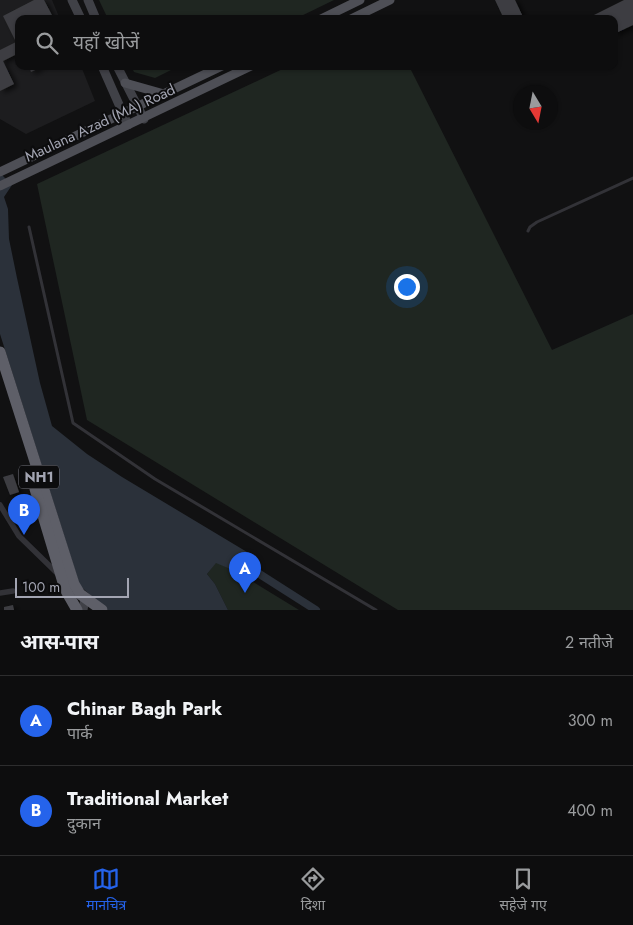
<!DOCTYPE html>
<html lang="hi">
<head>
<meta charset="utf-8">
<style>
  :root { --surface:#0d0d0e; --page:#161617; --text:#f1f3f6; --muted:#9a9c9e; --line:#2d2d2e; --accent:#2563eb }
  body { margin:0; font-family:Jost,"Noto Sans Devanagari",sans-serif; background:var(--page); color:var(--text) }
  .compass { position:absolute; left:513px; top:85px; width:45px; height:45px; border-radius:50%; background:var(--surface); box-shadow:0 1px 4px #0004; rotate:170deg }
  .scale { position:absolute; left:15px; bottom:12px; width:114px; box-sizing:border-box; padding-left:5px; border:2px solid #a3a5b2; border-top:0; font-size:14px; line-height:18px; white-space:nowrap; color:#a3a5b2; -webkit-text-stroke:4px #0c0c0d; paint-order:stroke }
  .you { position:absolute; left:406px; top:286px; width:18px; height:18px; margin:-12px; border:4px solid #fff; border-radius:50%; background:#1a73e8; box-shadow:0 0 0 8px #1a73e833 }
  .badge { display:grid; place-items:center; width:32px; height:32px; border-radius:50%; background:var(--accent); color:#fff; font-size:16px; font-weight:700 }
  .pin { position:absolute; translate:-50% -41px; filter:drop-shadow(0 1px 2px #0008) }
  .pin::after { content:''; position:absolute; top:26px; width:18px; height:15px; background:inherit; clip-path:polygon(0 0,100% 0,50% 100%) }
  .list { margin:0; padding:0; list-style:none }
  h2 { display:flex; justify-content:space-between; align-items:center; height:65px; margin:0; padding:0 20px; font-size:21px }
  h2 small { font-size:16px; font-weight:400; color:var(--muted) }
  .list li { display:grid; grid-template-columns:32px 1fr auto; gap:15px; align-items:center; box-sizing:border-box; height:90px; padding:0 20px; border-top:1px solid var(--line) }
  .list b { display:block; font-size:19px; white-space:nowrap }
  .list p { margin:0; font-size:16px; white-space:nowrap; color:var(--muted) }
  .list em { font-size:16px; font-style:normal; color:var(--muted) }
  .icon { flex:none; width:28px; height:28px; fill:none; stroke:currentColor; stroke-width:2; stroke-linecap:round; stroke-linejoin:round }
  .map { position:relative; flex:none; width:633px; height:610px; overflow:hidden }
  .search { position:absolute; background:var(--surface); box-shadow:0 1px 4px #0004; left:15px; right:15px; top:15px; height:55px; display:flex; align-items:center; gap:12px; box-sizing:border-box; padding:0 18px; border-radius:10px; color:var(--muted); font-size:19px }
  .sheet { height:245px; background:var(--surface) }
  nav { display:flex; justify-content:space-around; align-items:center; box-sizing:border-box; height:70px; border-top:1px solid var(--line); background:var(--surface); font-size:14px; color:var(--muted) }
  nav a { display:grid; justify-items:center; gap:2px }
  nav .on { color:var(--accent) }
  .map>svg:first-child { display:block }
  .built { fill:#1d1d1f }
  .green { fill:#1f2621 }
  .water { fill:#2b313a }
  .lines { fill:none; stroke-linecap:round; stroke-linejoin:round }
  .canal { stroke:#2b313a; stroke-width:8 }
  .building { fill:#3d3e42; filter:url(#shadow) }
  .lane { stroke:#323237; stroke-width:3 }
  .street { stroke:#323237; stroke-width:5.5 }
  .secondary { stroke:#404147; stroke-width:9 }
  .primary { stroke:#4e4f56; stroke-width:9 }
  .highway { stroke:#5e5f68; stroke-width:11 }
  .labels { text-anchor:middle; stroke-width:4; stroke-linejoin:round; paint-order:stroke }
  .shield { fill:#0c0c0d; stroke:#767780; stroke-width:1 }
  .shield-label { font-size:14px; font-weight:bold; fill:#a3a5b2 }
  .street-label { font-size:15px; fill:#a3a5b2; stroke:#0c0c0d }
</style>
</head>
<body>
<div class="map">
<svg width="633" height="610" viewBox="0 0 633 610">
  <defs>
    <filter id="shadow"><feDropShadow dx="4" dy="2.5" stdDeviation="2.5" flood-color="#0009"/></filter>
  </defs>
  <rect width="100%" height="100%" fill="#111112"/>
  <polygon class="built" points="0,0 52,0 60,19 19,19 19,66 81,66 95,101 26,134 0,119"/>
  <g class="green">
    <polygon points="99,0 334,0 295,19 108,19"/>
    <polygon points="131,66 179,66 155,78 134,72"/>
    <polygon points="289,66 409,66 552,350 633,314 633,610 398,610 87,420 37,184"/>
    <polygon points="216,562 235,571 299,610 228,610 215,584 207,574"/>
  </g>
  <polygon class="water" points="0,173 12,185 4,197 8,209 9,239 17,278 40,383 52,426 87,454 122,477 247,552 256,567 254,574 235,571 216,563 207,574 215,584 228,610 108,610 80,586 0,334"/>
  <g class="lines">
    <polyline class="canal" points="247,566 316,610"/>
  </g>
  <g class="building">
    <polygon points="34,0 44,0 54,19 19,19 19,53 3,61 14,84 0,91 0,50 16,42 3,16"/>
    <polygon points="495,0 515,0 524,19 504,19"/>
    <polygon points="624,0 633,0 633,25 614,34 614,19 586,19"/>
    <polygon points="29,66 43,66 31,72"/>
    <polygon points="13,474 19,492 10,495 3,477"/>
    <polygon points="13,605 14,610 4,610 4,607"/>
  </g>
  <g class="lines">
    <g class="lane">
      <polyline points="29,227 73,423 155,479 376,610"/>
      <polyline points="528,231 530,227 537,222 633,178"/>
    </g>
    <g class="street">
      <polyline points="0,505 19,536 58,574"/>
      <polyline points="0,593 13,591"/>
    </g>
    <g class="secondary">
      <polyline points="72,0 81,19"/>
      <polyline points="88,0 96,19"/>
      <polyline points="102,66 128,125"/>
      <polyline points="117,66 144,119"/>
      <polyline points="83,610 85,598"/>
    </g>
    <g class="primary">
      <polyline points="321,19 360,0"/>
      <polyline points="351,19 390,0"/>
      <polyline points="125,83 164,94"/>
      <polyline points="0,172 222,66"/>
      <polyline points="0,186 251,66"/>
    </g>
    <g class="highway">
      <polyline points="0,352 74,584 80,594 102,610"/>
      <polyline points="35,489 65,589 77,610"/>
    </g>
  </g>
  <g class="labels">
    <rect class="shield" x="19" y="465.5" width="40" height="23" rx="4"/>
    <g class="shield-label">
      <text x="39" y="482">NH1</text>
    </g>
    <g class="street-label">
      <text transform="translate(100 123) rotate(-25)" y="5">Maulana Azad (MA) Road</text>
    </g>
  </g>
</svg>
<svg class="compass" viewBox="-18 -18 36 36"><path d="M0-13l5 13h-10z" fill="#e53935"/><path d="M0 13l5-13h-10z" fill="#9a9c9e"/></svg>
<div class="scale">100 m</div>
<div class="you"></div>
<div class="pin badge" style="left:245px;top:593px">A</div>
<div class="pin badge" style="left:24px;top:535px">B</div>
<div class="search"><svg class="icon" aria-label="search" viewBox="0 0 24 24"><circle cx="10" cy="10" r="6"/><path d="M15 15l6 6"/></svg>यहाँ खोजें</div>
</div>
<section class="sheet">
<h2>आस-पास<small>2 नतीजे</small></h2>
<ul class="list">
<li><span class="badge">A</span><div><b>Chinar Bagh Park</b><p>पार्क</p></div><em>300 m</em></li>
<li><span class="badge">B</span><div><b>Traditional Market</b><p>दुकान</p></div><em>400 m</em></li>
</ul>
</section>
<nav>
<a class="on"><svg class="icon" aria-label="map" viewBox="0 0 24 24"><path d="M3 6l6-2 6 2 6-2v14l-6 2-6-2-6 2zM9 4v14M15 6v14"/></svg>मानचित्र</a>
<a><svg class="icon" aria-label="directions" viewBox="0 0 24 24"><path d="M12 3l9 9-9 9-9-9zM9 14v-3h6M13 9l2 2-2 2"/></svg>दिशा</a>
<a><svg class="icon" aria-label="saved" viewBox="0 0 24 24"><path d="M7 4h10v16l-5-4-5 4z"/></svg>सहेजे गए</a>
</nav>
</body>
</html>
